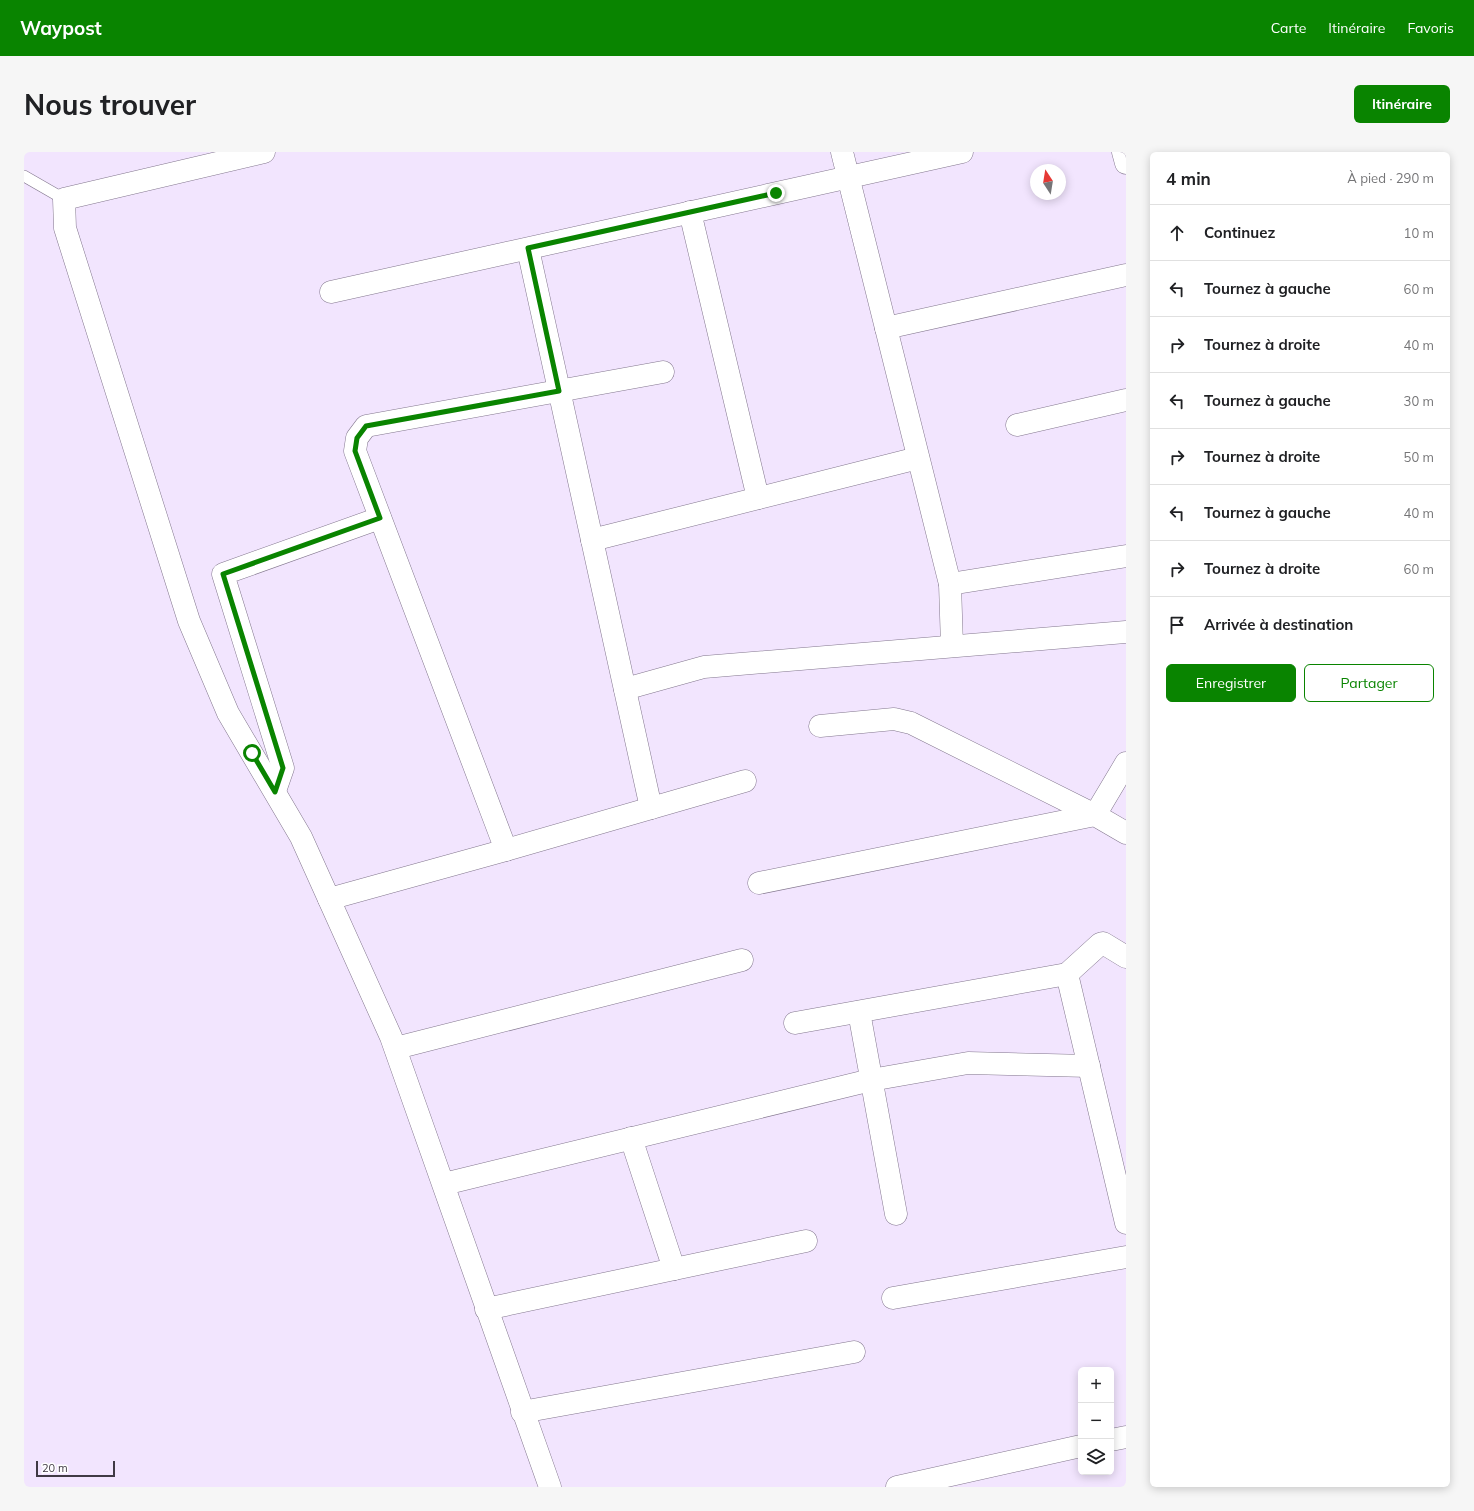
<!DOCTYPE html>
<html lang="fr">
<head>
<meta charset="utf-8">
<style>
  :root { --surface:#fff; --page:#f6f6f6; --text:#202124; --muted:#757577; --line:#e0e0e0; --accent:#098400 }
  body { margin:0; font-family:Mulish,sans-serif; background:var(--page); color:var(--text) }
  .controls { position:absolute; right:12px; bottom:12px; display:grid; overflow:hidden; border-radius:6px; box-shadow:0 2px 10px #0003 }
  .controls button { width:36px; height:36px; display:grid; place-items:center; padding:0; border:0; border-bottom:1px solid var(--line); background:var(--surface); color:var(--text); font:20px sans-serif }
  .compass { position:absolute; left:1006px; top:12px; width:36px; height:36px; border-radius:50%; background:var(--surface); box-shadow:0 2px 10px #0003; rotate:348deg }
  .scale { position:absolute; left:12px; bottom:10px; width:79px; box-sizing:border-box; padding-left:4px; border:2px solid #403a44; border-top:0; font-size:11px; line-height:14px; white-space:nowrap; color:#403a44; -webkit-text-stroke:3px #fff; paint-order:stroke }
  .stop { position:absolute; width:12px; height:12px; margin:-9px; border:3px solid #098400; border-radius:50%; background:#fff }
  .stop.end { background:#098400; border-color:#fff; box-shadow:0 1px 4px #0008 }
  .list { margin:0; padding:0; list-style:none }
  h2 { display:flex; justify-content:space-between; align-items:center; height:52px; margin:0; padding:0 16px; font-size:17px }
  h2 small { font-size:13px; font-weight:400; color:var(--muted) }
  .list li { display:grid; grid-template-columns:26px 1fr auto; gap:12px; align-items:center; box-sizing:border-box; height:56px; padding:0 16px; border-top:1px solid var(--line) }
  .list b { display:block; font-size:15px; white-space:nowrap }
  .list em { font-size:13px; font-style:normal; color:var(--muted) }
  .actions { display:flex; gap:8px; padding:12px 16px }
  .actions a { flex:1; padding:9px 0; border:1px solid var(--accent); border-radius:6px; text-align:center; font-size:14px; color:var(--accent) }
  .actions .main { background:var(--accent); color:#fff }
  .icon { flex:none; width:22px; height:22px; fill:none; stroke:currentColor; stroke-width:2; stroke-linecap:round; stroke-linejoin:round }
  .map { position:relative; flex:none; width:1102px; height:1335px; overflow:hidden; border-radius:6px }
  header { display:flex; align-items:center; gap:24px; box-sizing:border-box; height:56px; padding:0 20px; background:var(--accent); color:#fff }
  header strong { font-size:19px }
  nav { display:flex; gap:22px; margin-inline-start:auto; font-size:14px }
  .intro { display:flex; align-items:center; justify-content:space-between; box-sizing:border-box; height:96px; padding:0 24px }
  h1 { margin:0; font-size:28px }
  .button { padding:10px 18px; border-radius:6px; background:var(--accent); color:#fff; font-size:14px; font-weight:700 }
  main { display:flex; gap:24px; padding:0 24px }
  aside { flex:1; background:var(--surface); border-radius:6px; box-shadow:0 2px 10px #0003 }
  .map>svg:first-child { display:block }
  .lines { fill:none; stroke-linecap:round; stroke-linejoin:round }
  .lane-casing { stroke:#83778e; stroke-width:12 }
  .street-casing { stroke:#83778e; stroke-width:23 }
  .lane { stroke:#fff; stroke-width:11 }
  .street { stroke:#fff; stroke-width:22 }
  .route { stroke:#098400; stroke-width:5 }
</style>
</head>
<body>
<header>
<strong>Waypost</strong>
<nav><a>Carte</a><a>Itinéraire</a><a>Favoris</a></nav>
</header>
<div class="intro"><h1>Nous trouver</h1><a class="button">Itinéraire</a></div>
<main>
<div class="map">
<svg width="1102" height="1335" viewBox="0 0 1102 1335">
  <rect width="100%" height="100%" fill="#f2e5fe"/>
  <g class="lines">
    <defs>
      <polyline id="lane" points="0,24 40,47"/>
      <g id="street">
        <polyline points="240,0 40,47 41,76 165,469 204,561 277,685 367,885 526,1335"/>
        <polyline points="818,0 926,432 928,494"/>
        <polyline points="1099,0 1102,11"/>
        <polyline points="666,60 734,346"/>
        <polyline points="504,97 627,656"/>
        <polyline points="307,140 938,0"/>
        <polyline points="862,176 1102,123"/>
        <polyline points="993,273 1102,248"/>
        <polyline points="568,388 894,306"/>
        <polyline points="926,432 1102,404"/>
        <polyline points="601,537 680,515 1102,480"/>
        <polyline points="796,574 870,567 887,571 1071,663 1102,611"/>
        <polyline points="251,639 259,616 199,422 356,366"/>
        <polyline points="482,698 331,299 333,286 342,274 639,220"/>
        <polyline points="735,731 1071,663 1102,681"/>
        <polyline points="305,747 482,698 721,629"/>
        <polyline points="1043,822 1102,1071"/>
        <polyline points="835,860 872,1062"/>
        <polyline points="771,871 1043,822 1076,792 1079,791 1102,805"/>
        <polyline points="372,896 718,808"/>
        <polyline points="607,986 650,1117"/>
        <polyline points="420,1032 847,928 944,911 1065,914"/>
        <polyline points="869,1146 1102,1105"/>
        <polyline points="462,1157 782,1089"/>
        <polyline points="498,1260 830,1200"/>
        <polyline points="1087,1288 1102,1285"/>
        <polyline points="873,1335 1057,1294"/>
      </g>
    </defs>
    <use href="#lane" class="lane-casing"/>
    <use href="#street" class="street-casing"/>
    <use href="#lane" class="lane"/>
    <use href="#street" class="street"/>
  </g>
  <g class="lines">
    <polyline class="route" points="228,601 251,640 259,616 199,422 356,366 331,299 333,286 342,274 535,239 504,96 752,41"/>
  </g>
</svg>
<div class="controls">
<button>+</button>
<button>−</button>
<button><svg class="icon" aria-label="layers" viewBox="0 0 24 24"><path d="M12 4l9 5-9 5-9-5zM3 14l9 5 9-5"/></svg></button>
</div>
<svg class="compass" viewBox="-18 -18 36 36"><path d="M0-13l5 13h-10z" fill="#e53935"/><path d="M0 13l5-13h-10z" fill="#757577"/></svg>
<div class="scale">20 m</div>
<div class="stop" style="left:228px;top:601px"></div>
<div class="stop end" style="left:752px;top:41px"></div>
</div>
<aside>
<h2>4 min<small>À pied · 290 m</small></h2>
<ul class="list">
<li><svg class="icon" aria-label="ahead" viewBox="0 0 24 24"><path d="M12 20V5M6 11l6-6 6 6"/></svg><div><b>Continuez</b></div><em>10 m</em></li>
<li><svg class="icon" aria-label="left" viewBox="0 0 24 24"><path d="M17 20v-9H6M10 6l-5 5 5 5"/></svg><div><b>Tournez à gauche</b></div><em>60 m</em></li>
<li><svg class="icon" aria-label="right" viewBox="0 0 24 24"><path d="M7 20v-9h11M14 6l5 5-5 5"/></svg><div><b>Tournez à droite</b></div><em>40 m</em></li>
<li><svg class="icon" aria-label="left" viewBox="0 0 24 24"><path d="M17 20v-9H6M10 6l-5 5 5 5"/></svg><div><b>Tournez à gauche</b></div><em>30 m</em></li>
<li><svg class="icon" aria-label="right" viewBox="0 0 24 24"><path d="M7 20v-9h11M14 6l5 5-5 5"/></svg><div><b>Tournez à droite</b></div><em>50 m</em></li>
<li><svg class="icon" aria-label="left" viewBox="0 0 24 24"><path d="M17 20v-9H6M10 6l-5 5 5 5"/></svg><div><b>Tournez à gauche</b></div><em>40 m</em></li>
<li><svg class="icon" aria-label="right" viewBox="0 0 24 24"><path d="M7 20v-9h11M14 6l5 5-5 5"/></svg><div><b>Tournez à droite</b></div><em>60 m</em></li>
<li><svg class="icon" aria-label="arrive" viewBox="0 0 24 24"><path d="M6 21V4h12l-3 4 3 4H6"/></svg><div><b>Arrivée à destination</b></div></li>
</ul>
<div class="actions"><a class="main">Enregistrer</a><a>Partager</a></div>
</aside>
</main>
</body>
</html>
